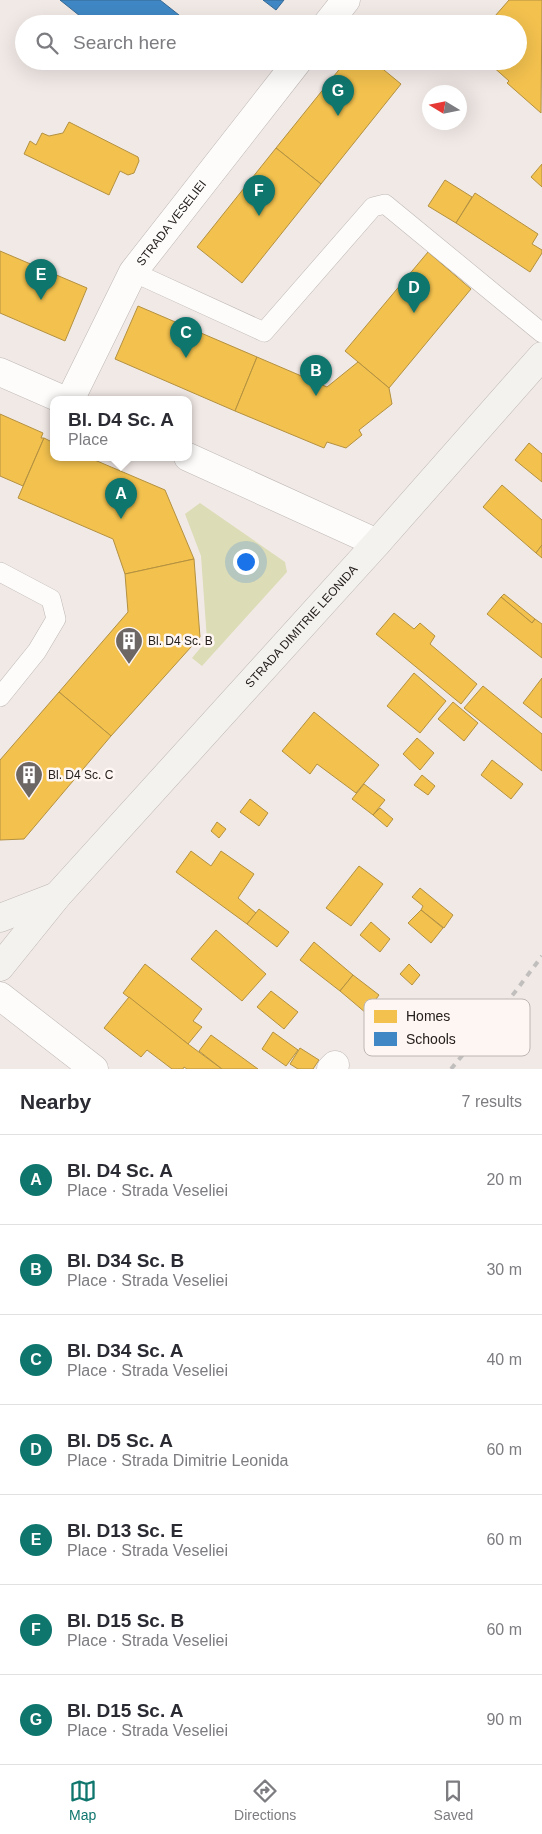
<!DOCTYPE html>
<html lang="en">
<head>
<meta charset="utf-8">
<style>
  :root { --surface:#fff; --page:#f2f2f3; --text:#2b2b33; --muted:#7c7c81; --line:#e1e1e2; --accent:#0f766e }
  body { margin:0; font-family:Helvetica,sans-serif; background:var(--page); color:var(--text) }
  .compass { position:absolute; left:422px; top:85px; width:45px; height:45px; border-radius:50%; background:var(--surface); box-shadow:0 5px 20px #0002; rotate:280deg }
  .you { position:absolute; left:245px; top:561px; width:18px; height:18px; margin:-12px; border:4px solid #fff; border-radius:50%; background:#1a73e8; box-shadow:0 0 0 8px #1a73e833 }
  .badge { display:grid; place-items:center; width:32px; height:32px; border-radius:50%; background:var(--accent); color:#fff; font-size:16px; font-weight:700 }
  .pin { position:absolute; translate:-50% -41px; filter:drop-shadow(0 1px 2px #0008) }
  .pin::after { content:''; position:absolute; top:26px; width:18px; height:15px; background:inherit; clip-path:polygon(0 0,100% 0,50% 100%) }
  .popup { position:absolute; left:50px; top:396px; width:142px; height:65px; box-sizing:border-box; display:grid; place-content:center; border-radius:10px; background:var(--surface); filter:drop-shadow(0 1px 4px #0005); font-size:16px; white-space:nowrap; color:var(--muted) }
  .popup b { font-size:19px; color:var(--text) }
  .popup::after { content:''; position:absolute; left:50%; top:100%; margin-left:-10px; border:10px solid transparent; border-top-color:var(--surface) }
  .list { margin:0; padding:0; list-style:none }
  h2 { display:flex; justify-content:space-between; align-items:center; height:65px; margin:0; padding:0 20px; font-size:21px }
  h2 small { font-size:16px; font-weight:400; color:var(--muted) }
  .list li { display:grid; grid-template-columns:32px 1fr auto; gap:15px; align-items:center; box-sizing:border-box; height:90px; padding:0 20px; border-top:1px solid var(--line) }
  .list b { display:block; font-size:19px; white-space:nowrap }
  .list p { margin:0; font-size:16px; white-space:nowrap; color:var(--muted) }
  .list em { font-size:16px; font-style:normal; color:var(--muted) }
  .icon { flex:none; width:28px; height:28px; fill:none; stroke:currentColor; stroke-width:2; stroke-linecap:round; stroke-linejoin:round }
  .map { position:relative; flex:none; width:542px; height:1069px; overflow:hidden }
  .search { position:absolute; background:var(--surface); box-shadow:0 5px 20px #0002; left:15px; right:15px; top:15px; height:55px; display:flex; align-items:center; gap:12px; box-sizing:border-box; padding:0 18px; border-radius:28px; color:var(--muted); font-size:19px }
  .sheet { height:695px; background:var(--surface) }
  nav { display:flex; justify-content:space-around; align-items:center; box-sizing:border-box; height:70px; border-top:1px solid var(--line); background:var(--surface); font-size:14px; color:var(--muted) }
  nav a { display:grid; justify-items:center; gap:2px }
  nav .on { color:var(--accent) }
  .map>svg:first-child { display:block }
  .green { fill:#dcdcb6 }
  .homes { fill:#f2c14e; stroke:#b49140 }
  .schools { fill:#3f88c5; stroke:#376993 }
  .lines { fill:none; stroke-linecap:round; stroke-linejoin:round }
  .service-casing { stroke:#bdb7b4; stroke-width:20 }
  .minor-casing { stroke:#bdb7b4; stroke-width:29 }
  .tertiary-casing { stroke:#bdb7b4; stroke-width:29 }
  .secondary-casing { stroke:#bdb7b4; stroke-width:29 }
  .service { stroke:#fdfcfb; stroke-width:19 }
  .minor { stroke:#fdfcfb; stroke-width:28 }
  .tertiary { stroke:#fdfcfb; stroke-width:28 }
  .secondary { stroke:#f4f2ee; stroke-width:28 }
  .rail { stroke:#c1bfbe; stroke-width:4; stroke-dasharray:6 6; stroke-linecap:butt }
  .labels { text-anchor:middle; stroke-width:5; stroke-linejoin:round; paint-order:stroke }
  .street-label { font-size:12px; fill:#25201e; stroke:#fef6f2 }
  .poi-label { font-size:12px; fill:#25201e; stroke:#fef6f2; text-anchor:start }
  .key { fill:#fef6f2; stroke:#bdb6b2; stroke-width:1 }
  .key-label { font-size:14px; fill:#25201e }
</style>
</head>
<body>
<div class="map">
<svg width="542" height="1069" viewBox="0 0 542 1069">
  <rect width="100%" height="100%" fill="#f1e9e6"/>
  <polygon class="green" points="200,503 285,562 287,572 202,666 192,658 207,640 201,556 185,514"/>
  <g class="homes">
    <polygon points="509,0 542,0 541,113 507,83 509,81 491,65 493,61 518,61 518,24 488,24"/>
    <polygon points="346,61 373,61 401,84 321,184 276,148"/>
    <polygon points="69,122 138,157 139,161 134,173 128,175 120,171 109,195 24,154 30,141 36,145 42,133 49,136 63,133"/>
    <polygon points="276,148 321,184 242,283 197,247"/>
    <polygon points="542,164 542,187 531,177"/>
    <polygon points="445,180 472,197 456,223 428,206"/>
    <polygon points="475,193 538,234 532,244 542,250 542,253 530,272 456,223"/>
    <polygon points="0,251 87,288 65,341 0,313"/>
    <polygon points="428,252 471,289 389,388 345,351"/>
    <polygon points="138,306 257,357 235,411 115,359"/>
    <polygon points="257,357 327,387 358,362 389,388 392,404 359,430 362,435 346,448 327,442 324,448 235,411"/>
    <polygon points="0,414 43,433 41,438 44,438 23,486 0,476"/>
    <polygon points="44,438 54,443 54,458 90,458 165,490 194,559 125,574 113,539 18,498"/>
    <polygon points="529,443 542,454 542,482 515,460"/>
    <polygon points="502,485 542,520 542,545 536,553 483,507"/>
    <polygon points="542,545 542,558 536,553"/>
    <polygon points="194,559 200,637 111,736 59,692 128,612 125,574"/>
    <polygon points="504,594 535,619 532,623 501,597"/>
    <polygon points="501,597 532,623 535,619 542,624 542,658 487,614"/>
    <polygon points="394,613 414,629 420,623 435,636 430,644 477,684 461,704 376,634"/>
    <polygon points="414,673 446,701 420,733 387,706"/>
    <polygon points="542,678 542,718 523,703"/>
    <polygon points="483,686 542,734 542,771 464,708"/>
    <polygon points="59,692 111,736 24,839 0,840 0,760"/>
    <polygon points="453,702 478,723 464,741 438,719"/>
    <polygon points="314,712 379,765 356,793 317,764 310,774 282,751"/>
    <polygon points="417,738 434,753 420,770 403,754"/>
    <polygon points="492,760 523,784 511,799 481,775"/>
    <polygon points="422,775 435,786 428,795 414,785"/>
    <polygon points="364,784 385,800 373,815 352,799"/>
    <polygon points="250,799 268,813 259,826 240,812"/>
    <polygon points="380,808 393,819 387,827 373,815"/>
    <polygon points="217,822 226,829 219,838 211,831"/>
    <polygon points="191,851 211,866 221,851 254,874 238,898 256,913 247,924 176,872"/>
    <polygon points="359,866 383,884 351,926 326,908"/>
    <polygon points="420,888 453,915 444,928 421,910 423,906 412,897"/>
    <polygon points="259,909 289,932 277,947 247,924"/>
    <polygon points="421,910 443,928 431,943 408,923"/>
    <polygon points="371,922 390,939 380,952 360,935"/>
    <polygon points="216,930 266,974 242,1001 191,959"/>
    <polygon points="314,942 353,975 340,991 300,960"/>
    <polygon points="145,964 202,1009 193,1021 202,1027 188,1044 123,993"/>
    <polygon points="409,964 420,975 412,985 400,974"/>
    <polygon points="353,975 379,995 366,1013 340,991"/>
    <polygon points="271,991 298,1012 284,1029 257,1007"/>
    <polygon points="129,997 188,1044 222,1069 187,1069 184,1067 183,1069 172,1069 147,1050 141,1057 104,1028"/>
    <polygon points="273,1032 298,1050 286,1066 262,1049"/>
    <polygon points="211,1035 258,1069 222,1069 199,1051"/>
    <polygon points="300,1048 319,1060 313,1069 298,1069 290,1064"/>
  </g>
  <g class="schools">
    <polygon points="60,0 160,0 184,19 180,24 113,24 104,16 98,24 90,24"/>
    <polygon points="263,0 284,0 276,10"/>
  </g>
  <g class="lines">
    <defs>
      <g id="service">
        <polyline points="133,272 264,332 373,207 385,204 542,333"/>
        <polyline points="0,572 51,599 56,619 37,651 0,697"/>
      </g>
      <g id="minor">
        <polyline points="327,24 346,0"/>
        <path id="s1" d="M 70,400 L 133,272 L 298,61"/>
        <polyline points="0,996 94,1069"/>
        <polyline points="331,1069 335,1065"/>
      </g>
      <g id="tertiary">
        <polyline points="0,372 64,400"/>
        <polyline points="188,457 377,543"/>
      </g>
      <g id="secondary">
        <polyline points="0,918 57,896"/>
        <path id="s2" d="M 0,967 L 58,895 L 377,543 L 542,356"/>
      </g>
    </defs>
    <use href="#service" class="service-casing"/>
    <use href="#minor" class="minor-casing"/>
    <use href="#tertiary" class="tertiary-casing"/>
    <use href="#secondary" class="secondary-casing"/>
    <use href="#service" class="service"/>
    <use href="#minor" class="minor"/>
    <use href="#tertiary" class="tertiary"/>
    <use href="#secondary" class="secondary"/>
    <polyline class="rail" points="451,1069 515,992 542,956"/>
  </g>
  <defs>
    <symbol id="building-pin" viewBox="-11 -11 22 30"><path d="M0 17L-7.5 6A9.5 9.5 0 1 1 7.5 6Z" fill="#6c6664" stroke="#fef6f2"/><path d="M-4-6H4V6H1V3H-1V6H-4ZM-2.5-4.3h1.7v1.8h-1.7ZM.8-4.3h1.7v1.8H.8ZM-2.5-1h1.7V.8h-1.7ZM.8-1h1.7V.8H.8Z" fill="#fff"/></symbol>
  </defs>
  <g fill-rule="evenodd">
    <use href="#building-pin" x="113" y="625" width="32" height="43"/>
    <use href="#building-pin" x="13" y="759" width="32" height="43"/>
  </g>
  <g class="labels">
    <g class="street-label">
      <text dy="4" stroke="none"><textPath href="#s1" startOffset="205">STRADA VESELIEI</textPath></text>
      <text dy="4" stroke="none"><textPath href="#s2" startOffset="455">STRADA DIMITRIE LEONIDA</textPath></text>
    </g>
    <g class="poi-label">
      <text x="148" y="645">Bl. D4 Sc. B</text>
      <text x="48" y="779">Bl. D4 Sc. C</text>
    </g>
  </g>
  <rect x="364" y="999" width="166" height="57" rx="8" class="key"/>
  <rect x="374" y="1010" width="23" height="13" fill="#f2c14e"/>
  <rect x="374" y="1032" width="23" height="14" fill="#3f88c5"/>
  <g class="key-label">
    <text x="406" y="1021">Homes</text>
    <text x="406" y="1044">Schools</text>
  </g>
</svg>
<svg class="compass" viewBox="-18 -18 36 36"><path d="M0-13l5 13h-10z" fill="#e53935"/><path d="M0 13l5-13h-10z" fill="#7c7c81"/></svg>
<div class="you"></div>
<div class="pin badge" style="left:121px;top:519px">A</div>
<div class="popup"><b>Bl. D4 Sc. A</b>Place</div>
<div class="pin badge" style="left:316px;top:396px">B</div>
<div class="pin badge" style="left:186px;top:358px">C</div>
<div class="pin badge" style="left:414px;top:313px">D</div>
<div class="pin badge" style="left:41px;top:300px">E</div>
<div class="pin badge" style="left:259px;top:216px">F</div>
<div class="pin badge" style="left:338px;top:116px">G</div>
<div class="search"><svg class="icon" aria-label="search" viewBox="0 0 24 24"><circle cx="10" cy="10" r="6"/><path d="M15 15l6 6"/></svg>Search here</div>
</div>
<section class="sheet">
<h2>Nearby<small>7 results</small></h2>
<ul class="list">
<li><span class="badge">A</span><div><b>Bl. D4 Sc. A</b><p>Place · Strada Veseliei</p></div><em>20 m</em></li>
<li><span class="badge">B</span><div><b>Bl. D34 Sc. B</b><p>Place · Strada Veseliei</p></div><em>30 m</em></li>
<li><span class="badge">C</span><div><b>Bl. D34 Sc. A</b><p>Place · Strada Veseliei</p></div><em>40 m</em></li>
<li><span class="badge">D</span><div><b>Bl. D5 Sc. A</b><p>Place · Strada Dimitrie Leonida</p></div><em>60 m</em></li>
<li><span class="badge">E</span><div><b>Bl. D13 Sc. E</b><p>Place · Strada Veseliei</p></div><em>60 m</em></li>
<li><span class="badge">F</span><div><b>Bl. D15 Sc. B</b><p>Place · Strada Veseliei</p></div><em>60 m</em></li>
<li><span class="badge">G</span><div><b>Bl. D15 Sc. A</b><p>Place · Strada Veseliei</p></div><em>90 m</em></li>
</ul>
</section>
<nav>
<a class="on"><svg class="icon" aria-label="map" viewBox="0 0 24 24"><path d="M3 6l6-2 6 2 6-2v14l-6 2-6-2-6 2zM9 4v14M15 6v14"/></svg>Map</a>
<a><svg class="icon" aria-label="directions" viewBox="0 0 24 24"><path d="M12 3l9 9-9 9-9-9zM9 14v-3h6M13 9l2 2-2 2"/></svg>Directions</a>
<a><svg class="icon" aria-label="saved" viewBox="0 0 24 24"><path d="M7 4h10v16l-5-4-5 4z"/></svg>Saved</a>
</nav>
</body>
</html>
